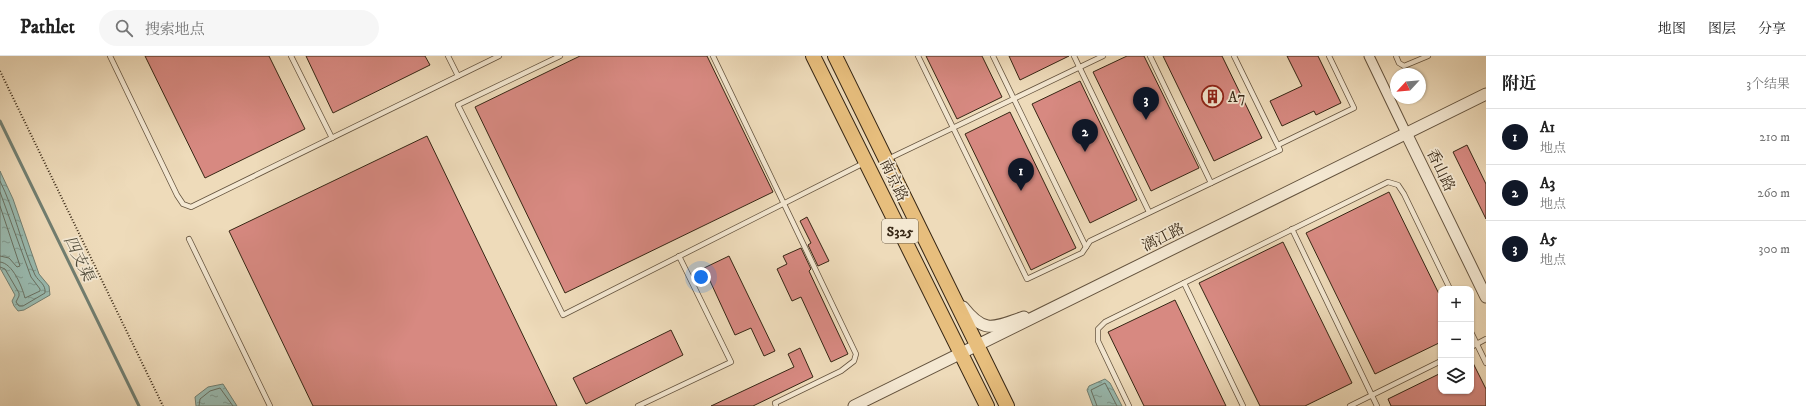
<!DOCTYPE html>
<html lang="zh">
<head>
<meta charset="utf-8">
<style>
  :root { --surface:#fff; --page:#f6f6f6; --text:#222; --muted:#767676; --line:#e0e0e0; --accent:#111827 }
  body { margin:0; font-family:"IM FELL DW Pica","Noto Serif SC",serif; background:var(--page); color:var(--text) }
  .controls { position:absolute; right:12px; bottom:12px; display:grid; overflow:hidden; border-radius:8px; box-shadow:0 1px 3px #0004 }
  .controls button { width:36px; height:36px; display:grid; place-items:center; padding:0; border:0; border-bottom:1px solid var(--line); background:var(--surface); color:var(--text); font:20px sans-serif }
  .compass { position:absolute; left:1390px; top:12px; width:36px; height:36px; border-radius:50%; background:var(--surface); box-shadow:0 1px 3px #0004; rotate:244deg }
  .you { position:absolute; left:701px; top:221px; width:14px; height:14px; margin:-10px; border:3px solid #fff; border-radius:50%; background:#1a73e8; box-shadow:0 0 0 6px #1a73e833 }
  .badge { display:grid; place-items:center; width:26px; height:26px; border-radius:50%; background:var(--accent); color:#fff; font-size:13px; font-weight:700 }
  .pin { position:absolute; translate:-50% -33px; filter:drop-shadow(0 1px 2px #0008) }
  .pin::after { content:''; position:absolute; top:21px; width:14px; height:12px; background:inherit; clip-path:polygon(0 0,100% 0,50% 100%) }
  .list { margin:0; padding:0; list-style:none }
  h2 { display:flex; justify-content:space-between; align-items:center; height:52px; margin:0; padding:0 16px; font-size:17px }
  h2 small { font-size:13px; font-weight:400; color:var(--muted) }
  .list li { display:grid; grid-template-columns:26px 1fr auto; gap:12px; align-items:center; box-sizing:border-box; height:56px; padding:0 16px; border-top:1px solid var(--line) }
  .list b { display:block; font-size:15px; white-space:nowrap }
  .list p { margin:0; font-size:13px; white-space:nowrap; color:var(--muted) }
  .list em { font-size:13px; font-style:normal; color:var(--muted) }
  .icon { flex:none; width:22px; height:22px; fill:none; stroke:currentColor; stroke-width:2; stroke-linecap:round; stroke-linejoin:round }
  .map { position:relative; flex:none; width:1486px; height:350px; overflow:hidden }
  header { display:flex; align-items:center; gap:24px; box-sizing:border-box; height:56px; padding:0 20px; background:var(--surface); border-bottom:1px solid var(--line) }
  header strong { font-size:19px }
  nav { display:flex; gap:22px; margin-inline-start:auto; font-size:14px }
  .search { width:280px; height:36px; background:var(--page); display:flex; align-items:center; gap:10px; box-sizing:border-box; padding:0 14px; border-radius:22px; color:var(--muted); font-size:15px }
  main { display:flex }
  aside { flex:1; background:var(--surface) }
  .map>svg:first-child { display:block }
  .water { fill:url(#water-ripples); stroke:#717f72 }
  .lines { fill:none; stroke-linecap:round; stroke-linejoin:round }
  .shore { stroke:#687062; stroke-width:1 }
  .stream { stroke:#717f72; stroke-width:3 }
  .building { fill:#d78981; stroke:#362614 }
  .service-casing { stroke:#64533e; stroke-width:6 }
  .minor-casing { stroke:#64533e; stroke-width:11 }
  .tertiary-casing { stroke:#64533e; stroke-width:13 }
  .primary-casing { stroke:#362614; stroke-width:16 }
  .path { stroke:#362614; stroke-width:2; stroke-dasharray:1 2; stroke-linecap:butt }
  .service { stroke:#f4e8d2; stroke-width:4.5 }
  .minor { stroke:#f4e8d2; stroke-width:9 }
  .tertiary { stroke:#f4e8d2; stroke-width:11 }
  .primary { stroke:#e7be7d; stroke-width:14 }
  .labels { text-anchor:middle; stroke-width:3.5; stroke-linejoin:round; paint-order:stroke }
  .shield { fill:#f4e8d2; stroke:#6f604d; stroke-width:1 }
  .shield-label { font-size:14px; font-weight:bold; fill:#362614 }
  .poi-label { font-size:15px; fill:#362614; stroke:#f4e8d2; text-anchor:start }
  .street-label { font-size:15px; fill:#362614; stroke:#f4e8d2 }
  .water-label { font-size:16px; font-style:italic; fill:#4f4b3b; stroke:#f4e8d2 }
</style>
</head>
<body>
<header>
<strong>Pathlet</strong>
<div class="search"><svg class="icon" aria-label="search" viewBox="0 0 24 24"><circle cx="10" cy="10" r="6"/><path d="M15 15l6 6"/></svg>搜索地点</div>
<nav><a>地图</a><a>图层</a><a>分享</a></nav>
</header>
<main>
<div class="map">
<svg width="1486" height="350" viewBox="0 0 1486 350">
  <defs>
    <pattern id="water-ripples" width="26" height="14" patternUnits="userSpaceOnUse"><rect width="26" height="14" fill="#99bbb1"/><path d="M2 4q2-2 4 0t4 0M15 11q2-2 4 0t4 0" fill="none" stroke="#7e988f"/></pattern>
  </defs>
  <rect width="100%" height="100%" fill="#eedbba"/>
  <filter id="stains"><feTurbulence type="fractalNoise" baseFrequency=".005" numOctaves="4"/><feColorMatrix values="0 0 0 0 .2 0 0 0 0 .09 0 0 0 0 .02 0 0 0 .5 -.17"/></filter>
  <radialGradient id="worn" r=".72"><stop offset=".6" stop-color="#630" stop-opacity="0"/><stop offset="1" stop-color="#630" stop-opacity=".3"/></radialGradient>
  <g class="water">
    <polygon points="0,115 13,143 39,218 49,230 50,239 24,254 18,255 14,250 12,245 15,239 0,212"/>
    <polygon points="1105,323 1110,327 1122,350 1093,350 1087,334 1089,330"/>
    <polygon points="223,328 237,350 196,350 195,341 208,331"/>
  </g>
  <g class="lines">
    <g class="shore">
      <path d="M 0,125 C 15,155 21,188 35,219 C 39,226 46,228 45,237 L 23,250 L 19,250 L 16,246 L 19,240 L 19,237 L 5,213 L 0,211"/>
      <path d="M 0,136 L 31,221 L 40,233 L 40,235 L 25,242 C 22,231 13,207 0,206"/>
      <polyline points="0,150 20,210 17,211 9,202 0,200"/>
      <polyline points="199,350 200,343 210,335 220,332 233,350"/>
      <polyline points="1097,350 1091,334 1105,327 1117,350"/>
    </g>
    <polyline class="stream" points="0,65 139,350"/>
  </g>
  <g class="building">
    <polygon points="145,0 269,0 305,73 205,122"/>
    <polygon points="306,0 425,0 430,9 333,57"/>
    <polygon points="580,0 707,0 773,136 565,237 475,51"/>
    <polygon points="926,0 982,0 1002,41 957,63"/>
    <polygon points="1009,0 1069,0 1020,24"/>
    <polygon points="1127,0 1144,0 1199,112 1151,135 1093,16"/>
    <polygon points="1163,0 1222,0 1262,82 1214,105"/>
    <polygon points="1287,0 1318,0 1341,47 1316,59 1314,55 1282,70 1270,45 1302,30"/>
    <polygon points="1080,25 1137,144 1090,167 1032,48"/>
    <polygon points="1010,56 1076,192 1031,214 965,78"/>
    <polygon points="427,80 557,350 313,350 229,175"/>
    <polygon points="1467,89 1486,128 1486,163 1453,96"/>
    <polygon points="1389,136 1441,242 1441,286 1375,318 1306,177"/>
    <polygon points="807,161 829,205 818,210 808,189 811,187 800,165"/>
    <polygon points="1283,186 1352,327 1305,350 1260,350 1199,227"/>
    <polygon points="801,192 811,213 809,215 848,298 831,306 801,241 792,245 777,213 787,208 783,200"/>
    <polygon points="729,200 775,295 764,300 751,272 735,279 704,212"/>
    <polygon points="1175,244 1226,350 1144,350 1108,276"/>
    <polygon points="671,274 683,299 586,348 573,322"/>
    <polygon points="800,292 813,321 753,350 711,350 794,311 788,298"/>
    <polygon points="1471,303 1486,333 1486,350 1391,350 1388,343 1441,317 1441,335 1471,335"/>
  </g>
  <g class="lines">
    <defs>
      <g id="service">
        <polyline points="110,0 177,139 183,148 191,151 499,0"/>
        <polyline points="291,0 332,82"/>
        <polyline points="448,0 458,20"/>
        <polyline points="560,0 458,49 563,259 864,107"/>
        <polyline points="713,0 856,298 854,305 841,315 775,347 776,350"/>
        <polyline points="918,0 1027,223 1082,197 1090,185 1280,94 1234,0"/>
        <polyline points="993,0 1086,191"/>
        <polyline points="1074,0 1149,156"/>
        <polyline points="1150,0 1211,127"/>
        <polyline points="1396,0 1399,7 1404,10 1428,0"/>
        <polyline points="1278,89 1354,52 1329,0"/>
        <polyline points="888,103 1103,0"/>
        <polyline points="1292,173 1377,350"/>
        <polyline points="189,183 270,350"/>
        <polyline points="1184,227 1243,350"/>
        <polyline points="1471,276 1486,307"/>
        <polyline points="1471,291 1486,283"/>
        <polyline points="638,350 731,306 679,200"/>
        <polyline points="1129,350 1098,285 1098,273 1105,266 1388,126 1398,129 1404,138 1450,233"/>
        <polyline points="1350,350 1441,305"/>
      </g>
      <polyline id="minor" points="1369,0 1406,77"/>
      <g id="tertiary">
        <polyline points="1406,77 1486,241"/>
        <path d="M 963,251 C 985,279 994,271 1024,261"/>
        <polyline points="854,350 1486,38"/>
      </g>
      <g id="primary">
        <polyline points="813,0 987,350"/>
        <polyline points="835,0 1007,350"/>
      </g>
    </defs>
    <use href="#service" class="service-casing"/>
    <use href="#minor" class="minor-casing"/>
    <use href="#tertiary" class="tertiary-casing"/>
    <use href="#primary" class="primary-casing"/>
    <polyline class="path" points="0,15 163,350"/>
    <use href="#service" class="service"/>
    <use href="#minor" class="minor"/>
    <use href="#tertiary" class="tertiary"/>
    <use href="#primary" class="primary"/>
  </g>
  <defs>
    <symbol id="building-ring" viewBox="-11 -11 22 22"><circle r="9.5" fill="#f4e8d2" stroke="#8f2418" stroke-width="1.5"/><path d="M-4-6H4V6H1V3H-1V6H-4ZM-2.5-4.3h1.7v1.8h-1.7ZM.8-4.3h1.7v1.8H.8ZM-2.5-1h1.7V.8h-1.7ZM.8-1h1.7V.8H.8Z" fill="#8f2418"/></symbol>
  </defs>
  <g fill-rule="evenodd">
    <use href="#building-ring" x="1200" y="28" width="25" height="25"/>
  </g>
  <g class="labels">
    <rect class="shield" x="882" y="163" width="36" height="24" rx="3"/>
    <g class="shield-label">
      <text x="900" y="180">S325</text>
    </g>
    <g class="poi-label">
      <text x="1228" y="46">A7</text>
    </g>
    <g class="street-label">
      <text transform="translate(1441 114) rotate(64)" y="5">香山路</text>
      <text transform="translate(894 124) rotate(64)" y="5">南京路</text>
      <text transform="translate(1163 181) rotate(-26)" y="5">漓江路</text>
    </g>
    <g class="water-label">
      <text transform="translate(80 202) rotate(64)" y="6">四支渠</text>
    </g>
  </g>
  <rect width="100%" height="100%" filter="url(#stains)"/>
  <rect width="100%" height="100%" fill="url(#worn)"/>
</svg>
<div class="controls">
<button>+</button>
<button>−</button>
<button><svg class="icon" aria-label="layers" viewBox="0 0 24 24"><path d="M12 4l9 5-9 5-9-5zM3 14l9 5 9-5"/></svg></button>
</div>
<svg class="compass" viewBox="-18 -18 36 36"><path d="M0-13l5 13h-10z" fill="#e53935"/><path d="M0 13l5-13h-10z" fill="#767676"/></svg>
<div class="you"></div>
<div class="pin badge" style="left:1021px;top:135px">1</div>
<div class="pin badge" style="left:1085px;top:96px">2</div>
<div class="pin badge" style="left:1146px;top:64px">3</div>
</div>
<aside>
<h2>附近<small>3个结果</small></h2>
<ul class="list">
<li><span class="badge">1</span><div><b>A1</b><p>地点</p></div><em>210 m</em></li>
<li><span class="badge">2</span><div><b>A3</b><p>地点</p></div><em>260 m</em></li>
<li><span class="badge">3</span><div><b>A5</b><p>地点</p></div><em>300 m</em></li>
</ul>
</aside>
</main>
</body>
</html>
